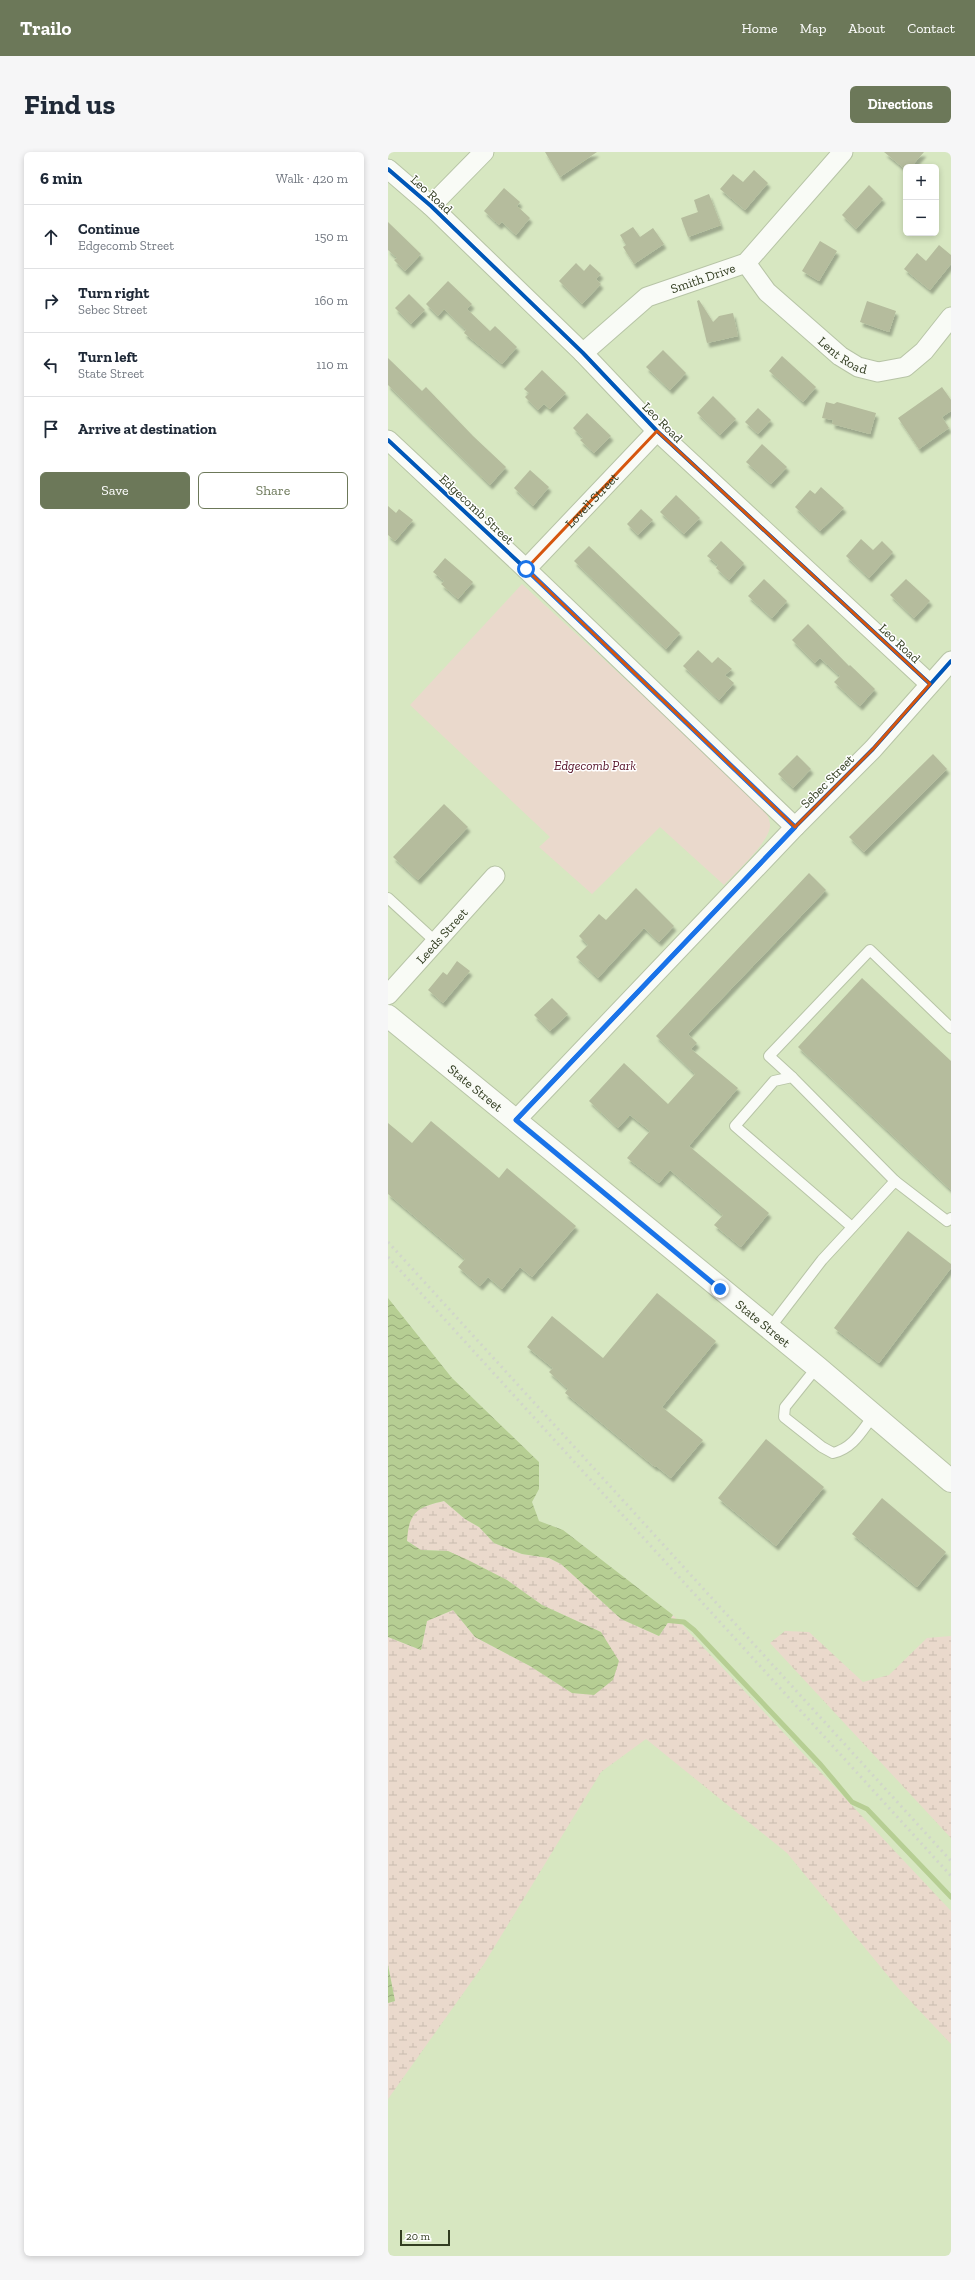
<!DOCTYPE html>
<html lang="en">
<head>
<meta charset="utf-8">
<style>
  :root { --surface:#fff; --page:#f6f6f7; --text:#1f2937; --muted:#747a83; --line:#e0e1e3; --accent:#6c7859 }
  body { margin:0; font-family:"Zilla Slab",serif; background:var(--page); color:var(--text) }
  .controls { position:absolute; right:12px; top:12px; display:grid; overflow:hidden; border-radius:6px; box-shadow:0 2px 6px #0003 }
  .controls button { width:36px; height:36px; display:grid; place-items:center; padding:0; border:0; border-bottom:1px solid var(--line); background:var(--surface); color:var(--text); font:20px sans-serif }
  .scale { position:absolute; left:12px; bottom:10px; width:50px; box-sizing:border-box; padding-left:4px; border:2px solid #323d21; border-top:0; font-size:11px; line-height:14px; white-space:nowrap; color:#323d21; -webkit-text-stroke:3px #fff; paint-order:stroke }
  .stop { position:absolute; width:12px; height:12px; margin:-9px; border:3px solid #1a73e8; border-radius:50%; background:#fff }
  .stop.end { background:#1a73e8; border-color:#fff; box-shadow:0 1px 4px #0008 }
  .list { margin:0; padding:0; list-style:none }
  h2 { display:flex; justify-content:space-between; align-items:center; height:52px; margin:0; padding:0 16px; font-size:17px }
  h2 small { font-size:13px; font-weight:400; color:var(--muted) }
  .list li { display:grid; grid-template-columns:26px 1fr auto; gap:12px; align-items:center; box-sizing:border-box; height:64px; padding:0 16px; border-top:1px solid var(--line) }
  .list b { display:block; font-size:15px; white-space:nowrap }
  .list p { margin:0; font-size:13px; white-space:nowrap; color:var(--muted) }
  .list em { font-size:13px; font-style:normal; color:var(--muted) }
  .actions { display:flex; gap:8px; padding:12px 16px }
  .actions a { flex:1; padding:9px 0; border:1px solid var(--accent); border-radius:6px; text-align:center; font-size:14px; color:var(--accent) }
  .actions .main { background:var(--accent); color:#fff }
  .icon { flex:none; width:22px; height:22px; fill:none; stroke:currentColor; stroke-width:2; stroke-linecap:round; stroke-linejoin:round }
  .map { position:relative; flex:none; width:563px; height:2104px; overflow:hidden; border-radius:6px }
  header { display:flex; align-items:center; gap:24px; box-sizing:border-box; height:56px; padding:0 20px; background:var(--accent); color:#fff }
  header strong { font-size:19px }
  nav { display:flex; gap:22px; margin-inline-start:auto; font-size:14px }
  .intro { display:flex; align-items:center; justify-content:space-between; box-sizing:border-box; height:96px; padding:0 24px }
  h1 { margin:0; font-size:28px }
  .button { padding:10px 18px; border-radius:6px; background:var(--accent); color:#fff; font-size:14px; font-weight:700 }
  main { display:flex; gap:24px; padding:0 24px }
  aside { flex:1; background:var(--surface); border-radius:6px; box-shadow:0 2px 6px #0003 }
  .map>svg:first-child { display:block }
  .wetland { fill:url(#wetland-marsh) }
  .green { fill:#ead9cc }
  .water { fill:url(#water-waves) }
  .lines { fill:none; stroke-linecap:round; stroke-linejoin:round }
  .stream { stroke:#b6ce93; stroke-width:5 }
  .building { fill:#b5bc9d; filter:url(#shadow) }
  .service-casing { stroke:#b7c4a6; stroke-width:12 }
  .minor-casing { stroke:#b7c4a6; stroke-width:21 }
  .primary-casing { stroke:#b7c4a6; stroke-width:24 }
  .service { stroke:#f9fbf6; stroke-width:10 }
  .minor { stroke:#f9fbf6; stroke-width:19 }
  .primary { stroke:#f9fbf6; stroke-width:22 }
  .rail { stroke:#d1d6ca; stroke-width:3; stroke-dasharray:2 4; stroke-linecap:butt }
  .cycleway-casing { stroke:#fff; stroke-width:6 }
  .cycleway { stroke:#0057b8; stroke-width:4 }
  .route { stroke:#1a73e8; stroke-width:5 }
  .marked { fill:none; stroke:#d6560e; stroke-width:3; stroke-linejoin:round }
  .labels { text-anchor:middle; stroke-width:3; stroke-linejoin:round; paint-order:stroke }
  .street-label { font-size:13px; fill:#323d21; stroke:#fff }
  .park-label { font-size:13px; font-style:italic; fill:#530e25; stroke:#fff }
</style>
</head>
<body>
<header>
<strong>Trailo</strong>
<nav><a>Home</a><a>Map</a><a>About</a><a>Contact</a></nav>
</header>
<div class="intro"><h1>Find us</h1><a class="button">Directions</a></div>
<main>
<aside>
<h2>6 min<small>Walk · 420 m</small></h2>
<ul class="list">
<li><svg class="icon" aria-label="ahead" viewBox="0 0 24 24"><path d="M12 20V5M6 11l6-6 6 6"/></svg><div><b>Continue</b><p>Edgecomb Street</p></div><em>150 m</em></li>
<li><svg class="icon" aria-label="right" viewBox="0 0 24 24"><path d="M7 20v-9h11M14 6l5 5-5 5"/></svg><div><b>Turn right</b><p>Sebec Street</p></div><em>160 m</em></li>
<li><svg class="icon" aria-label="left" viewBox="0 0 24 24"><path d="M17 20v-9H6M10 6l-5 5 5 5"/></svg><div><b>Turn left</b><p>State Street</p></div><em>110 m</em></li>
<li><svg class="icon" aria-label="arrive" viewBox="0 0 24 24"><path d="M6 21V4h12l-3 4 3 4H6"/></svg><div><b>Arrive at destination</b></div></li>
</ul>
<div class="actions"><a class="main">Save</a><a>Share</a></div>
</aside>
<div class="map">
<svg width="563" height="2104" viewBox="0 0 563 2104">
  <defs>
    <pattern id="wetland-marsh" width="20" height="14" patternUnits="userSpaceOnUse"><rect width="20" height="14" fill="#ead9cc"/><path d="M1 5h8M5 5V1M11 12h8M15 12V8" fill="none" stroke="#c9bbaf"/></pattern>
    <pattern id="water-waves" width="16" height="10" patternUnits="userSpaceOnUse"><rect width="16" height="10" fill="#b6ce93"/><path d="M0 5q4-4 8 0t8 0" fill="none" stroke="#95a878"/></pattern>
    <filter id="shadow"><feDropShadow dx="2.5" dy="4.5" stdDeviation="1" flood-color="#0004"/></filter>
  </defs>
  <rect width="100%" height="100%" fill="#d7e7c1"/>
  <g class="wetland">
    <path d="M 56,1349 L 77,1367 L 91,1375 L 106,1391 L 134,1402 L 161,1406 L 173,1412 L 233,1467 L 271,1484 L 285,1463 L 563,1759 L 563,1892 L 510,1836 L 399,1701 L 258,1587 L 213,1620 L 96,1812 L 0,1947 L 0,1851 L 7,1849 L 0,1813 L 0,1485 L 33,1498 L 39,1469 L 65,1458 L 87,1485 L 142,1514 L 184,1541 L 207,1542 L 213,1480 L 154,1453 L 119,1428 L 60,1399 L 33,1398 L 18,1388 C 22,1359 27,1356 56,1349 Z"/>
    <polygon points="397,1479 421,1480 475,1530 501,1523 539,1486 563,1484 563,1686 382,1491"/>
  </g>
  <path class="green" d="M 134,432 L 364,644 C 370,651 381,661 382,672 C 384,688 347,721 336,733 L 272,675 L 204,742 L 151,695 L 162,685 L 22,553 Z"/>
  <g class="water">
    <path d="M 0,1146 L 64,1226 L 151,1310 L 151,1337 L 144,1350 L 151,1369 L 175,1378 L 285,1463 L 271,1484 L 233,1467 L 173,1412 L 161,1406 L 134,1402 L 106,1391 L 91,1375 L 77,1367 L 56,1349 C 29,1355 21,1360 19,1389 L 33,1398 L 60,1399 L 80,1408 L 119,1428 L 154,1453 L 213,1480 L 231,1509 L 225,1528 L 206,1543 L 184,1541 L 142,1514 L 87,1485 L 65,1458 L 39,1469 L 33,1498 L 0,1485 Z"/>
    <polygon points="0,1813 7,1849 0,1851"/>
  </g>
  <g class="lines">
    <polyline class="stream" points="275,1468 296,1470 306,1478 433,1613 464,1650 479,1657 563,1745"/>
  </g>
  <g class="building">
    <polygon points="157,0 209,0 172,25"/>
    <polygon points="496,0 536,0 523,15 518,15 518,18"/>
    <polygon points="366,18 380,31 357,58 332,37 345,22 355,30"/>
    <polygon points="481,33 495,47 468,77 454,63"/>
    <polygon points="116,36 132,50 129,54 142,66 128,83 114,70 111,73 96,59"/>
    <polygon points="321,42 333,73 300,85 293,66 310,60 306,48"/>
    <polygon points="0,70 33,102 17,119 6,108 9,106 0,98"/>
    <polygon points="245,75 252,85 265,76 276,92 246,112 235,95 238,93 232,83"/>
    <polygon points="432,89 449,99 431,129 414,119"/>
    <polygon points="551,93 563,103 563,112 542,138 516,117 529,101 538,109"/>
    <polygon points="188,111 196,119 202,112 213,122 208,127 213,132 194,152 171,129"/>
    <polygon points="60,129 84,152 79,157 102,179 107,174 129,195 114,212 76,181 78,178 56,157 50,164 38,152"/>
    <polygon points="21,142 37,158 23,172 7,156"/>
    <polygon points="311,148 325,170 331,164 345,161 350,184 319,191 309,149"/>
    <polygon points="479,149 508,159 501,180 472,170"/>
    <polygon points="275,198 298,221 282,238 258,215"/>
    <polygon points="394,204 428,235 415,250 381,219"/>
    <polygon points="0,206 34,239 38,235 85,284 118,315 102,333 0,233"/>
    <polygon points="154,218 178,241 162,257 156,252 150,258 137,245 141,241 136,237"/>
    <polygon points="554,235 563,248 563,259 554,265 561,276 531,297 510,266"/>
    <polygon points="325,244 348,267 332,283 309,261"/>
    <polygon points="438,250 446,252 449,250 488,261 482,282 444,272 445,268 434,266"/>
    <polygon points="370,256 383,268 370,282 357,270"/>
    <polygon points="199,261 223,284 206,301 192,288 195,286 185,276"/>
    <polygon points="374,292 399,315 383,332 358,310"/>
    <polygon points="142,318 161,335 145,354 126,336"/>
    <polygon points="433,335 456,356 432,379 407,355 422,338 427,342"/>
    <polygon points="288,343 312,366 296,382 272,360"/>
    <polygon points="0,354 8,361 11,357 25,368 7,389 0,383"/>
    <polygon points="253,357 265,368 250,383 239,372"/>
    <polygon points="473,387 485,398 494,389 505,400 481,426 458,404"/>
    <polygon points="333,389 356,411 341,428 328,416 330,413 319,404"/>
    <polygon points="201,394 292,481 278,497 186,409"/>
    <polygon points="57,406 85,430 70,447 53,432 56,429 45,420"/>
    <polygon points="376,427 399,449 384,466 360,444"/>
    <polygon points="518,427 542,449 526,466 502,443"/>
    <polygon points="420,472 461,514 462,513 487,537 472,554 446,530 452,524 432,506 427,511 404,488"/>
    <polygon points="310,498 324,511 330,505 344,517 337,523 346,531 331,548 295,514"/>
    <polygon points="545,602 559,617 476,700 461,685"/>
    <polygon points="409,603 423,617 405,636 390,622"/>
    <polygon points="56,652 80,675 30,728 5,705"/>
    <polygon points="421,721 438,738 300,882 309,891 303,897 350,936 301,994 381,1061 353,1095 326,1073 335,1063 282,1018 271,1031 239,1006 262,979 242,963 230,976 201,949 236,911 280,952 307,922 268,884"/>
    <polygon points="248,736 286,774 271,790 256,776 210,826 188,805 200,793 191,784 211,762 218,768"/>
    <polygon points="69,809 82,819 55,851 40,838 55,820 59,823"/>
    <polygon points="474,826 563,909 563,1038 410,895"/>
    <polygon points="164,846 180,862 162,879 146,863"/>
    <polygon points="43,969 111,1026 119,1016 188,1074 144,1125 132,1115 114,1137 100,1125 92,1134 70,1115 77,1107 0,1042 0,971 24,991"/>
    <polygon points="520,1079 563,1112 563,1116 491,1211 446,1176"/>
    <polygon points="269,1141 328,1189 274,1255 315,1288 283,1326 268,1314 267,1315 177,1241 180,1237 161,1220 165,1216 139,1195 164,1164 215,1206"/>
    <polygon points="378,1287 436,1335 388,1394 330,1346"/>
    <polygon points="494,1346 558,1400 529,1435 464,1382"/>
  </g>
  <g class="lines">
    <defs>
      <g id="service">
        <polyline points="0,746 48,790"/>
        <polyline points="404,925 381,904 482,798 563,876"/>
        <polyline points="464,1075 347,974 386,929 404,925 507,1029"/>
        <polyline points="381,1177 434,1108 507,1029 559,1069 563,1066"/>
        <path d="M 429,1215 L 397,1255 L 396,1265 L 434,1295 L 445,1301 C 465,1296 473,1280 485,1264"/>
      </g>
      <g id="minor">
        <polyline points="0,17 43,54 195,201 269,279 542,532"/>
        <polyline points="43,54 96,0"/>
        <path id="s1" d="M 358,111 L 379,140 L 452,204 L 470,215 L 490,220 L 517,215 L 536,199 L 563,165"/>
        <path id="s2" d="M 195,201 L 259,145 L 358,111 L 455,0"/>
        <polyline points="0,288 138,417 407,675"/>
        <path id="s3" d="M 138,417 L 269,279"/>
        <path id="s4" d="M 0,843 L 107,724"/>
        <polyline points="128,968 407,675 485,597 563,509"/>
      </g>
      <g id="primary">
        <path id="s5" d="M 0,864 L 429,1215 L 563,1329"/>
      </g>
    </defs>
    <use href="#service" class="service-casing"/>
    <use href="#minor" class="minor-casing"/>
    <use href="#primary" class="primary-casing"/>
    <use href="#service" class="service"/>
    <use href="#minor" class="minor"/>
    <use href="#primary" class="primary"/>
    <g class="rail">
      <polyline points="0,1090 563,1709"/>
      <polyline points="0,1105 563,1724"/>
    </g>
    <defs>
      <g id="cycleway">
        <polyline points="0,17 43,54 195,201 269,279 542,532"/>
        <polyline points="0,288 138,417 407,675"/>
        <polyline points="128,968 407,675 485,597 563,509"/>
      </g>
    </defs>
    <use href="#cycleway" class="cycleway-casing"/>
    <use href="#cycleway" class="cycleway"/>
  </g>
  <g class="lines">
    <polyline class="route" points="138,417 407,675 128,968 332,1137"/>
  </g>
  <path class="marked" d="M 269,279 L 542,532 L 485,597 L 407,675 L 138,417 Z"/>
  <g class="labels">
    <g class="street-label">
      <text transform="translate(44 42) rotate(42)" y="5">Leo Road</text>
      <text dy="5" stroke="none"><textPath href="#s2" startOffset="144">Smith Drive</textPath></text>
      <text dy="5" stroke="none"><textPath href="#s1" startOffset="135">Lent Road</textPath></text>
      <text transform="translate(275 270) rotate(45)" y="5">Leo Road</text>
      <text dy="5" stroke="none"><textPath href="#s3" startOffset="95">Lovell Street</textPath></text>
      <text transform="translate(89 357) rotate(43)" y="5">Edgecomb Street</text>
      <text transform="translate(512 491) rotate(43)" y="5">Leo Road</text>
      <text transform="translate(439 629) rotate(-45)" y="5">Sebec Street</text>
      <text dy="5" stroke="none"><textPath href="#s4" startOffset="80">Leeds Street</textPath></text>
      <text dy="5" stroke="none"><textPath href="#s5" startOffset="113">State Street</textPath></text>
      <text dy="5" stroke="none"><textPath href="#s5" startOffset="485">State Street</textPath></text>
    </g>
    <g class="park-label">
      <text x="207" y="618">Edgecomb Park</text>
    </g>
  </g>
</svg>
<div class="controls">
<button>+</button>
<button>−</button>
</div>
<div class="scale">20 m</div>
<div class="stop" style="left:138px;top:417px"></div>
<div class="stop end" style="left:332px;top:1137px"></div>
</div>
</main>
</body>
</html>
